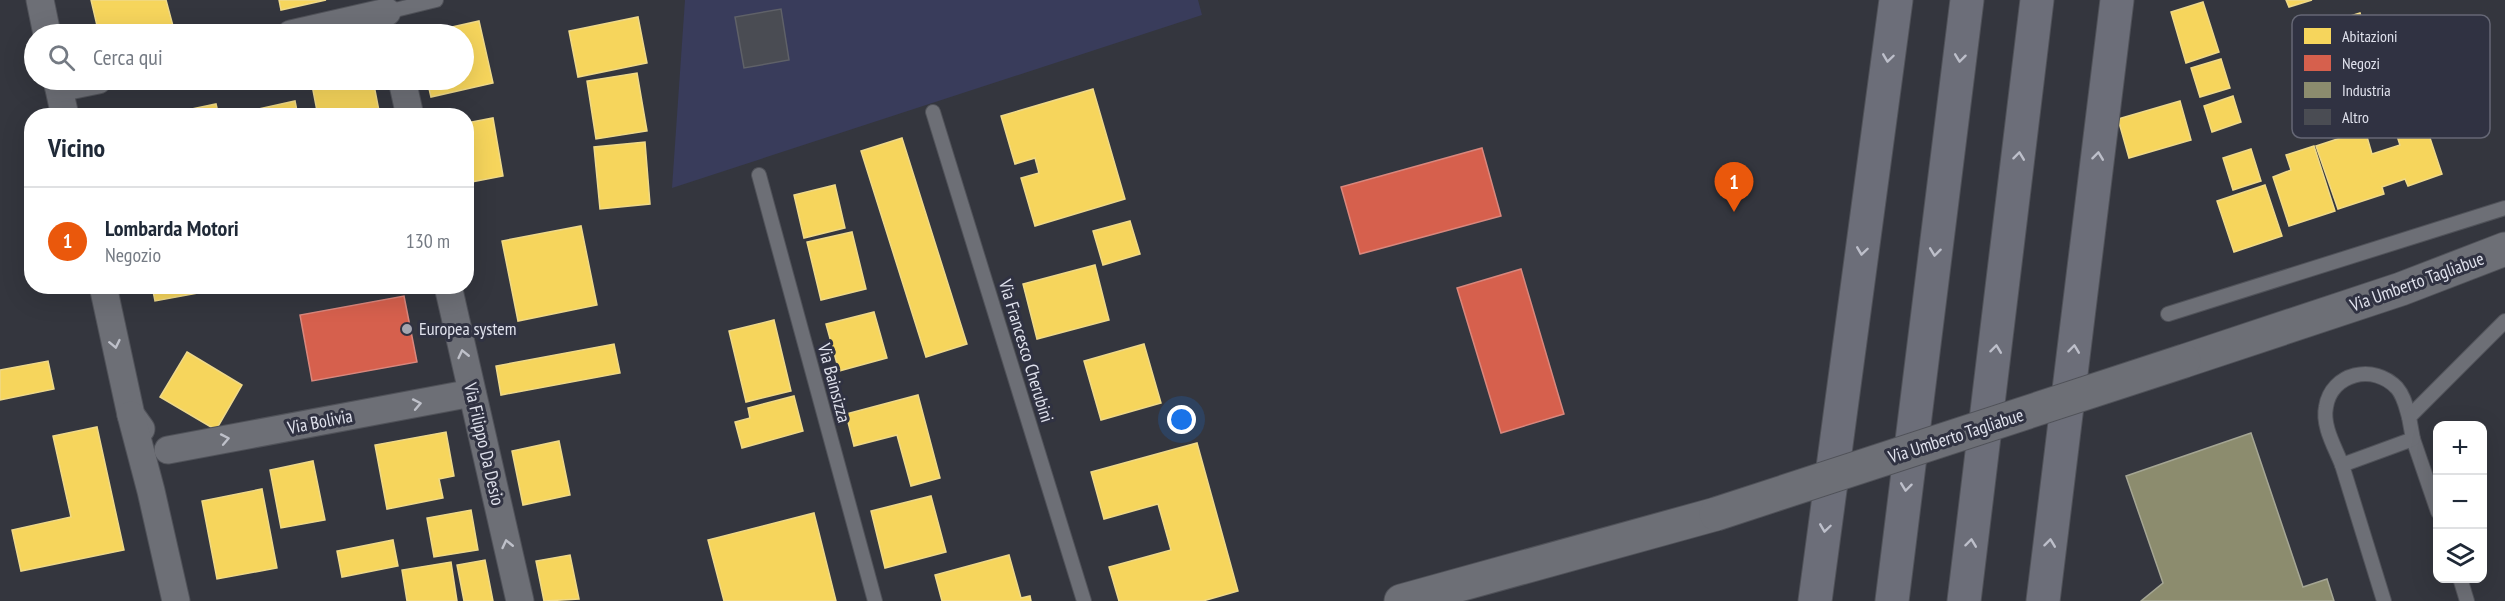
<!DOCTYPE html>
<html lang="it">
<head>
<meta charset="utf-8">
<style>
  :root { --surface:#fff; --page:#f2f2f3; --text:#1f2937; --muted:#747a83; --line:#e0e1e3; --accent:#ea580c }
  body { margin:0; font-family:"PT Sans Narrow",sans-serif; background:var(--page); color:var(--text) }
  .controls { position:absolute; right:18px; bottom:18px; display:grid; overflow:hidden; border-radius:12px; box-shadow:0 6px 24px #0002 }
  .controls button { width:54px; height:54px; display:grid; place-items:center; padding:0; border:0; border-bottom:2px solid var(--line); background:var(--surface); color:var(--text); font:30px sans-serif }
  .you { position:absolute; left:1182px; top:420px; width:21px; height:21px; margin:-15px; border:4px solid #fff; border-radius:50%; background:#1a73e8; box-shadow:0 0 0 9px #1a73e833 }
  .badge { display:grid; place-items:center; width:39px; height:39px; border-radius:50%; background:var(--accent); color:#fff; font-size:20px; font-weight:700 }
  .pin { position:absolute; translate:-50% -50px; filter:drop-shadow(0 2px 3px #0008) }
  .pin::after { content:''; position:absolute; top:32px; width:21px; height:18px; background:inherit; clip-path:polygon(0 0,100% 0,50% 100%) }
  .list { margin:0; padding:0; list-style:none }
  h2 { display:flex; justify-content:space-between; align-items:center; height:78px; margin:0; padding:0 24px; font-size:26px }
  h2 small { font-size:20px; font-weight:400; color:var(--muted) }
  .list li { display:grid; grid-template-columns:39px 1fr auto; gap:18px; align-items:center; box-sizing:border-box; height:108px; padding:0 24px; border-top:2px solid var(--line) }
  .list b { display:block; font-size:22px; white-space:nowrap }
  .list p { margin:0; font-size:20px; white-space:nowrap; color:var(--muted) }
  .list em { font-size:20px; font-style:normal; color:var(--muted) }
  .icon { flex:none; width:33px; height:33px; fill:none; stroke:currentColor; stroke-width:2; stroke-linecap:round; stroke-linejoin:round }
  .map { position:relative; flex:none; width:2505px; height:601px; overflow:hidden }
  .search { position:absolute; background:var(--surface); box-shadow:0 6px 24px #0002; left:24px; top:24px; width:450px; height:66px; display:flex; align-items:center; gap:15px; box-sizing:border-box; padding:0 21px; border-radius:33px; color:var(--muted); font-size:22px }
  .panel { position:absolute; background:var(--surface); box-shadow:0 6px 24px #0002; left:24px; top:108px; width:450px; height:186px; border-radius:24px }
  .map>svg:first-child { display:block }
  .green { fill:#393c5b }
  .homes { fill:#f6d55c; stroke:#efd988; stroke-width:1.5 }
  .shops { fill:#d6604d; stroke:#d9877d; stroke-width:1.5 }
  .industry { fill:#8c8c6e; stroke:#a5a694; stroke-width:1.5 }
  .building { fill:#4a4c53; stroke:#5f6168; stroke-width:1.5 }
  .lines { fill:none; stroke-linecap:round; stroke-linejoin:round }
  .service-casing { stroke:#505259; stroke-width:16 }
  .minor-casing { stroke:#505259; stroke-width:29 }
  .tertiary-casing { stroke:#505259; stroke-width:35 }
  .trunk-casing { stroke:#505259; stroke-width:35 }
  .service { stroke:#6d6f76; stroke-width:14 }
  .minor { stroke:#6d6f76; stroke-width:27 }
  .tertiary { stroke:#6d6f76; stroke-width:33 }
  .trunk { stroke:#6c6e79; stroke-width:33 }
  .tertiary-bridge-casing { stroke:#505259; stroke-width:35; stroke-linecap:butt }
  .tertiary-bridge { stroke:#6d6f76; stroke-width:33 }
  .oneway { stroke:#bdbfca }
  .oneway2 { stroke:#bec0c9 }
  .poi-dot { fill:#a4a6b0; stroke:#303242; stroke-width:2 }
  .labels { text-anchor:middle; stroke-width:6; stroke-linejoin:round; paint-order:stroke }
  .street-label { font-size:18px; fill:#e0e2ed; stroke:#303242 }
  .poi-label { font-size:18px; fill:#e0e2ed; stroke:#303242; text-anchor:start }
  .key { fill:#303242; stroke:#656775; stroke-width:1.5 }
  .key-label { font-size:16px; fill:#e0e2ed }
</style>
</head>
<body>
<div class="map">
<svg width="2505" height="601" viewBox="0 0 2505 601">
  <rect width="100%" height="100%" fill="#34363e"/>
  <polygon class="green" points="685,0 1198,0 1202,15 672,188"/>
  <g class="homes">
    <polygon points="91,0 166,0 173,26 137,34 99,34"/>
    <polygon points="279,0 326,0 281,10"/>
    <polygon points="2286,0 2312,0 2289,7"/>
    <polygon points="2203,2 2219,52 2186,63 2171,12"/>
    <polygon points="2360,13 2380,76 2319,95 2299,32"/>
    <polygon points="638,17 647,63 578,77 569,31"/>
    <polygon points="479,21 493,83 431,97 427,80 464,80 464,34 421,34"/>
    <polygon points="2221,59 2230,88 2200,97 2191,68"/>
    <polygon points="637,73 647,131 596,139 587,81"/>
    <polygon points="311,80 373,80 380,116 318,116"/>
    <polygon points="2412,84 2442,174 2408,186 2405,179 2382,187 2384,194 2338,209 2316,146 2365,130 2372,154 2400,145 2383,94"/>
    <polygon points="1093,89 1125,199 1035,226 1021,178 1039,173 1035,158 1015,164 1001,116"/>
    <polygon points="2233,96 2241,122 2212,132 2204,106"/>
    <polygon points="295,101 298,116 241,116 240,113"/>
    <polygon points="2180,101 2191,140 2129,158 2118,119"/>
    <polygon points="216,104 219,116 177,116 177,112"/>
    <polygon points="493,118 503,176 466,183 466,123"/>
    <polygon points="902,138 967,344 926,357 861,151"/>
    <polygon points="645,142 650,204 600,209 594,147"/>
    <polygon points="2314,146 2335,211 2289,226 2273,177 2291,170 2286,155"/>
    <polygon points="2251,149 2261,181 2233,190 2223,158"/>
    <polygon points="835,185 845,228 804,238 794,195"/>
    <polygon points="2265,185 2282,236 2234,252 2217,201"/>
    <polygon points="1130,221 1140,254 1103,265 1093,231"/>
    <polygon points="581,226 597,305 518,321 502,241"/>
    <polygon points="852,232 866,289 821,300 807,242"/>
    <polygon points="1095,265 1109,320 1037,339 1023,284"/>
    <polygon points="152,286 219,286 220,289 155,301"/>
    <polygon points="874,312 887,358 839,371 826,324"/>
    <polygon points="774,320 791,391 746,402 729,331"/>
    <polygon points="614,344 620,373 501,395 496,366"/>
    <polygon points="1144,344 1161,403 1101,420 1084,361"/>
    <polygon points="187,352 242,385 216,430 160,397"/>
    <polygon points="48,361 54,389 0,400 0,370"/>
    <polygon points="918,395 940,478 911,486 897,435 854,446 846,414"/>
    <polygon points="794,396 803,431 742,448 735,422 750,418 748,408"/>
    <polygon points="97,427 124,550 21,571 12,530 71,517 53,436"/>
    <polygon points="446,432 454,476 439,479 443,498 387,509 375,445"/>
    <polygon points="559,441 570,495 523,505 512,451"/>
    <polygon points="1197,443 1238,591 1203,601 1119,601 1109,567 1171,550 1158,504 1104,519 1091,472"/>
    <polygon points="313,461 325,520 281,528 270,470"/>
    <polygon points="262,489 277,568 217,579 202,501"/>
    <polygon points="931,496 946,552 885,568 871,511"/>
    <polygon points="471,510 478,550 434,557 427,518"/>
    <polygon points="814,513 836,601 724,601 708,540"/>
    <polygon points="393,540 398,566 342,577 337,551"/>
    <polygon points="570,555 579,599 544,601 536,561"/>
    <polygon points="1009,555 1021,598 1030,596 1031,601 942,601 935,575"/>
    <polygon points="485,560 493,601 464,601 457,565"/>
    <polygon points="451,562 457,601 407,601 402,570"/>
  </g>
  <g class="shops">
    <polygon points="1482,148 1501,216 1360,254 1341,187"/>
    <polygon points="1521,269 1564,414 1501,433 1457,288"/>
    <polygon points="404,296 417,362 312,381 300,315"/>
  </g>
  <polygon class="industry" points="2251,433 2303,587 2327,579 2334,601 2141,601 2163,583 2126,476"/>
  <polygon class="building" points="781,9 789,60 744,68 735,17"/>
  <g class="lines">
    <defs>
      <g id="service">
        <polyline points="387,12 436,0"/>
        <polyline points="933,112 1084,601"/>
        <polyline points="759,175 875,601"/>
        <polyline points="2168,314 2505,208"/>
        <polyline points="2413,439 2438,512"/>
        <path d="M 2342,465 C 2335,447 2322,426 2326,407 C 2331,373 2374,363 2397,388 C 2404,396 2406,407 2409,417"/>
        <polyline points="2460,578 2467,601"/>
        <polyline points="2384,601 2342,465 2413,439 2409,417 2505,321"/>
      </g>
      <g id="minor">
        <polyline points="40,0 47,34"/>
        <polyline points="291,34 387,12"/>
        <polyline points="57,80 65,116"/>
        <polyline points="402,80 410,116"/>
        <polyline points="59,88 98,80"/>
        <polyline points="103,286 131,415 141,429"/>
        <polyline points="448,286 520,601"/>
        <polyline points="131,415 151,491 176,601"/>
        <polyline points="168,450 472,393"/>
      </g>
      <g id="tertiary">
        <polyline points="2184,361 2401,289 2505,249"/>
        <polyline points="1401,601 1716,514"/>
      </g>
      <g id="trunk">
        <polyline points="1815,601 1896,0"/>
        <polyline points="1892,601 1967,0"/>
        <polyline points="1964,601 2037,0"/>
        <polyline points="2043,601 2117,0"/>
      </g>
    </defs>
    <use href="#service" class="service-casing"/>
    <use href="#minor" class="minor-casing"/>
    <use href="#tertiary" class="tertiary-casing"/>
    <use href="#trunk" class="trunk-casing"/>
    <use href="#service" class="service"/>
    <use href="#minor" class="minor"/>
    <use href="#tertiary" class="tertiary"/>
    <use href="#trunk" class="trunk"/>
    <defs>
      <polyline id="tertiary-bridge" points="1716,514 2184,361"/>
    </defs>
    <use href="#tertiary-bridge" class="tertiary-bridge-casing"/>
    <use href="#tertiary-bridge" class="tertiary-bridge"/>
  </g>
  <defs><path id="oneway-chevron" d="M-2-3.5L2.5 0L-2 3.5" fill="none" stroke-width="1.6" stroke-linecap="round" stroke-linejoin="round" transform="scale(1.5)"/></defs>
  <g class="oneway">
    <use href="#oneway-chevron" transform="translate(1888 58) rotate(98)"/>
    <use href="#oneway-chevron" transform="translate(1960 58) rotate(97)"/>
    <use href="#oneway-chevron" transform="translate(2019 156) rotate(-83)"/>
    <use href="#oneway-chevron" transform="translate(2098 156) rotate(-83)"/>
    <use href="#oneway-chevron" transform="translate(1862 251) rotate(98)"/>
    <use href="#oneway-chevron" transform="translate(1935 252) rotate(97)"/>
    <use href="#oneway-chevron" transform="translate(1996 349) rotate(-83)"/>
    <use href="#oneway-chevron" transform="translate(2074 349) rotate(-83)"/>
    <use href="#oneway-chevron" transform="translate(1906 487) rotate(97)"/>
    <use href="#oneway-chevron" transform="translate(1825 528) rotate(98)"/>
    <use href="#oneway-chevron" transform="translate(1971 543) rotate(-83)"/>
    <use href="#oneway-chevron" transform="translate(2050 543) rotate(-83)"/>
  </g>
  <g class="oneway2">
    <use href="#oneway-chevron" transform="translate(115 344) rotate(78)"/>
    <use href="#oneway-chevron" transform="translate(463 354) rotate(-103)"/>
    <use href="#oneway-chevron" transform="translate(417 404) rotate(-11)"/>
    <use href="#oneway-chevron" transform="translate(225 439) rotate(-11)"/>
    <use href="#oneway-chevron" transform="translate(507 544) rotate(-103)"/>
  </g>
  <circle class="poi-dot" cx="407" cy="329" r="6"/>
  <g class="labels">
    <g class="street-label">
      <text transform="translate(2417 282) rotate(-20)" y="6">Via Umberto Tagliabue</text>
      <text transform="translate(1026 351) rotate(73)" y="6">Via Francesco Cherubini</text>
      <text transform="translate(834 383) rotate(75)" y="6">Via Bainsizza</text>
      <text transform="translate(320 422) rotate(-11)" y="6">Via Bolivia</text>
      <text transform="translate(1956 436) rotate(-18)" y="6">Via Umberto Tagliabue</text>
      <text transform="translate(484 444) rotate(77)" y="6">Via Filippo Da Desio</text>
    </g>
    <g class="poi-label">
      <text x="419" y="335">Europea system</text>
    </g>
  </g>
  <rect x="2292" y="15" width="198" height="123" rx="9" class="key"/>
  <rect x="2304" y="28" width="27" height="16" fill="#f6d55c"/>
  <rect x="2304" y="55" width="27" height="16" fill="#d6604d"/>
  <rect x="2304" y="82" width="27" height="16" fill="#8c8c6e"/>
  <rect x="2304" y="109" width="27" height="16" fill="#4a4c53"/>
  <g class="key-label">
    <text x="2342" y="42">Abitazioni</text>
    <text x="2342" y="69">Negozi</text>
    <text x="2342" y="96">Industria</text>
    <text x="2342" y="123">Altro</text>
  </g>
</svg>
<div class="controls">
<button>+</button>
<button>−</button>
<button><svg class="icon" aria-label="layers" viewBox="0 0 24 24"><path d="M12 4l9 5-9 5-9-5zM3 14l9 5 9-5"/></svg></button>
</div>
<div class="you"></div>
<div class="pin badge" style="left:1734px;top:212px">1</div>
<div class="search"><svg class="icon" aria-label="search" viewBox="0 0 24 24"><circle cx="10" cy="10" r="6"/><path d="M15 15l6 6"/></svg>Cerca qui</div>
<section class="panel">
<h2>Vicino<small></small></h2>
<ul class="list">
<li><span class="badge">1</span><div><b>Lombarda Motori</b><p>Negozio</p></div><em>130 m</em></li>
</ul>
</section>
</div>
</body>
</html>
